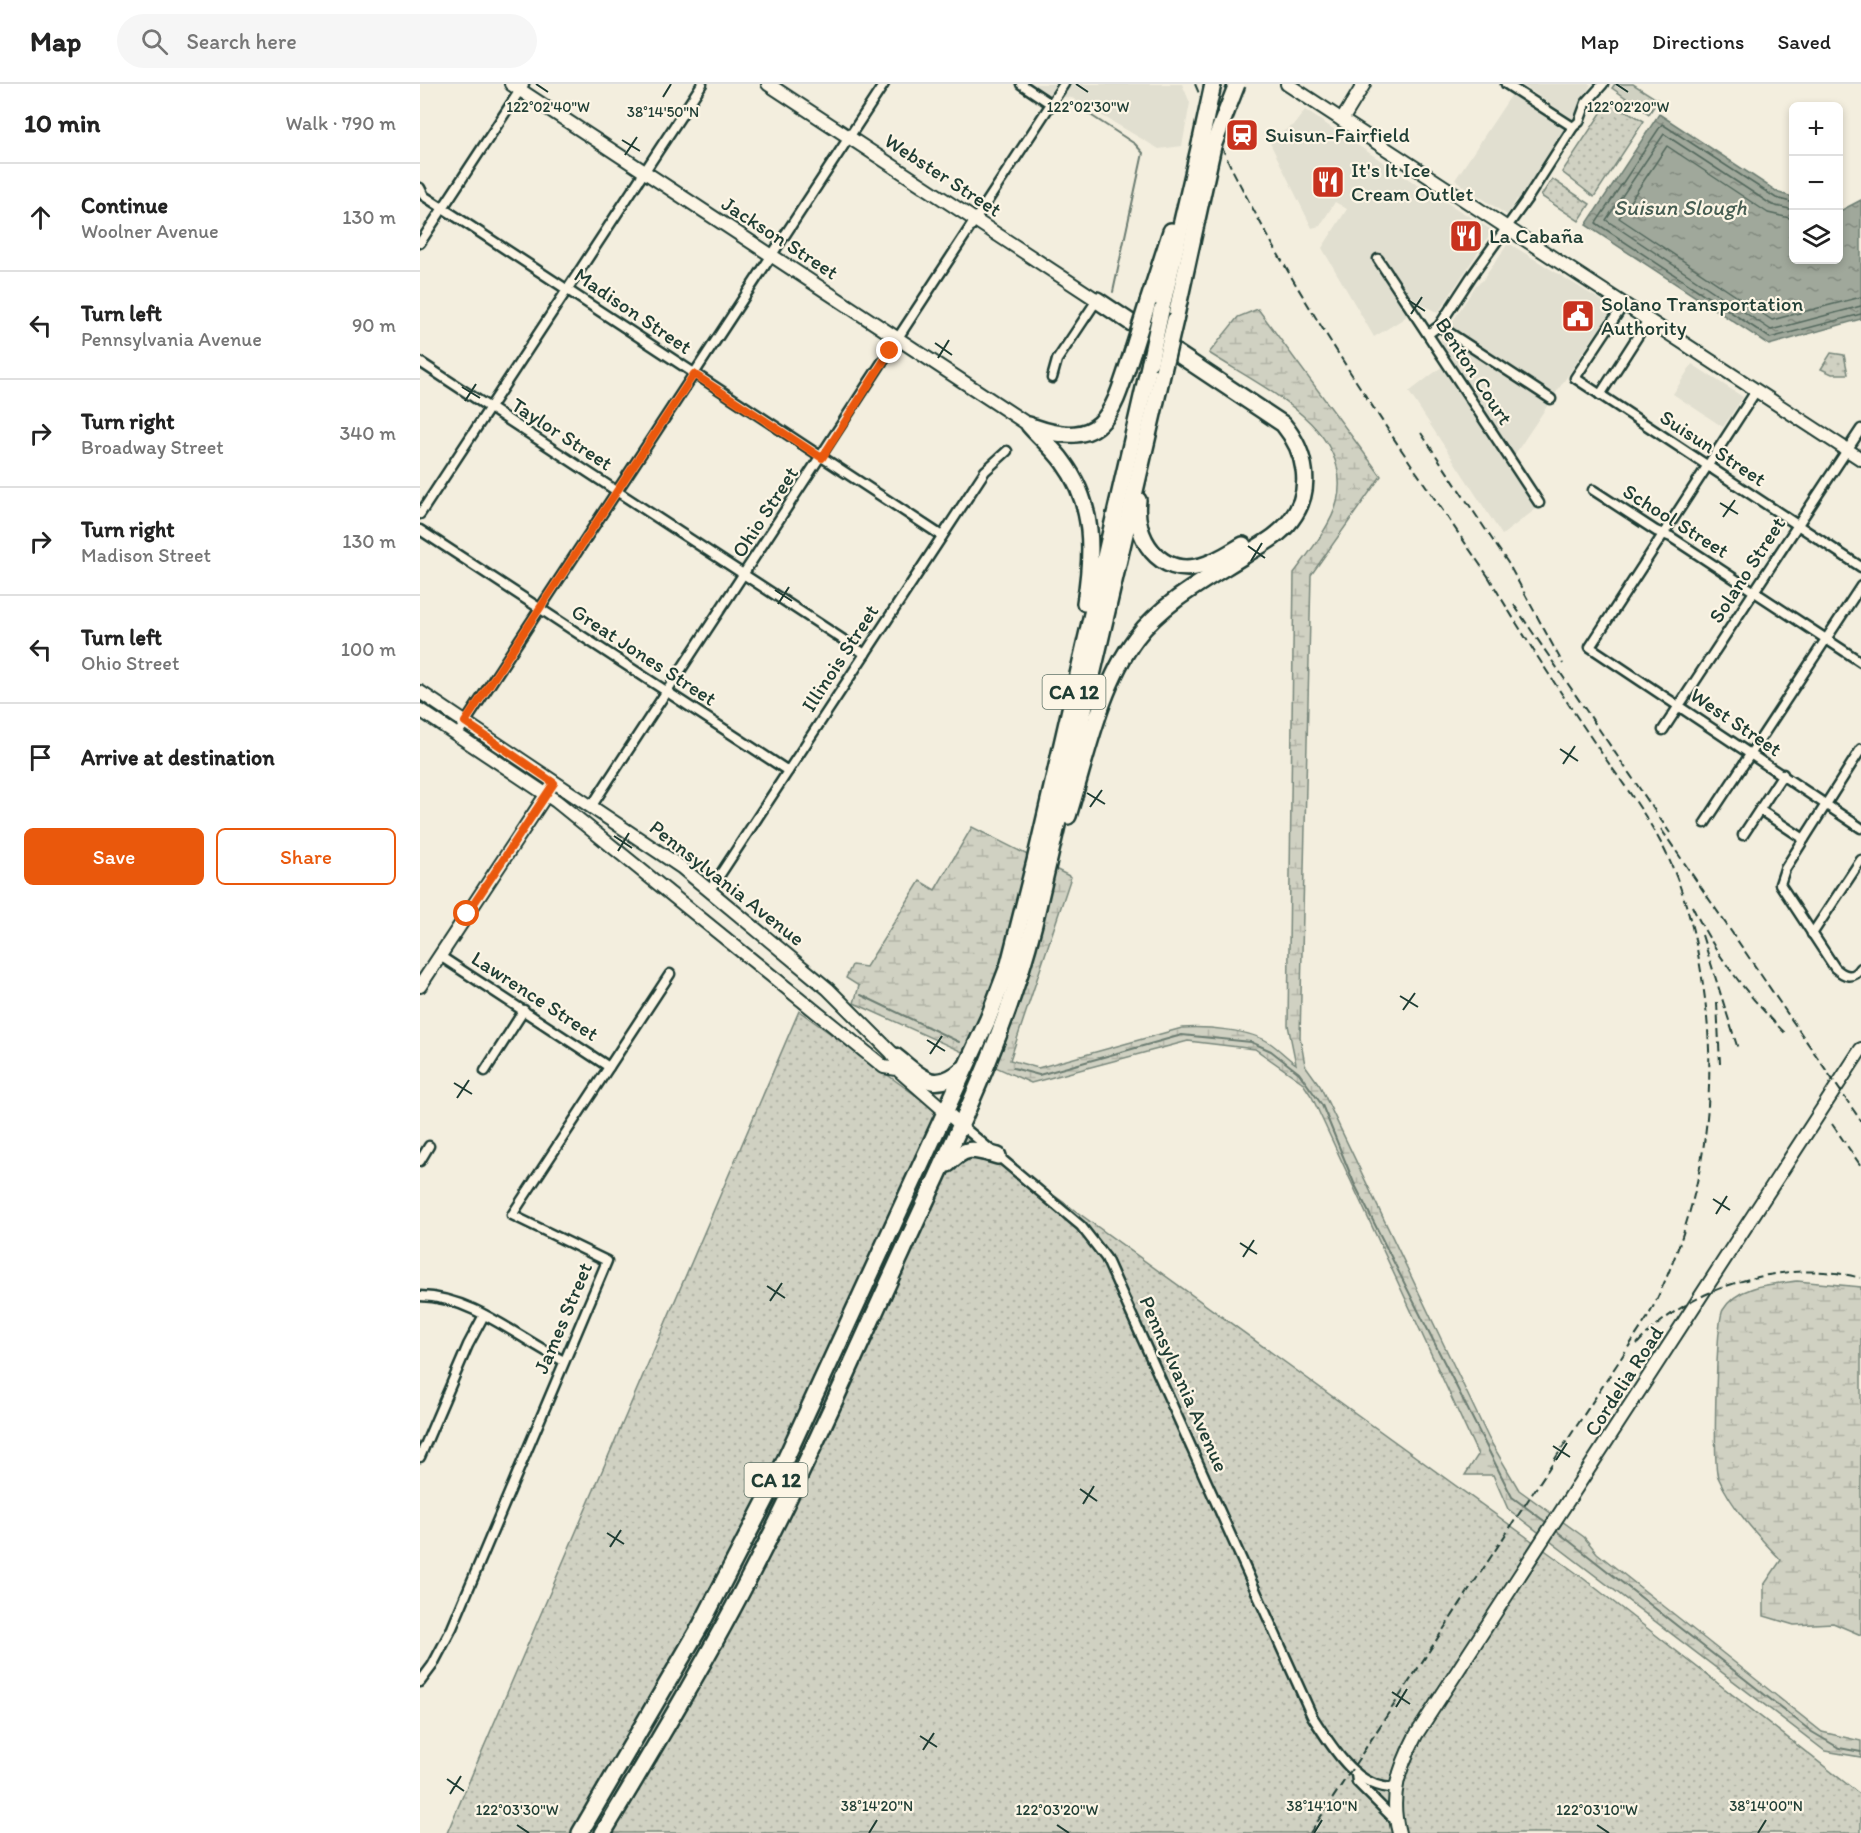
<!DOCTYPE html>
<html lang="en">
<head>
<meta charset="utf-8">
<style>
  :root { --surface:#fff; --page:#f6f6f6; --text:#222; --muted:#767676; --line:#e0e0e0; --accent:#ea580c }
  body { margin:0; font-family:Itim,sans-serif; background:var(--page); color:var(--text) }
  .controls { position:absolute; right:18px; top:18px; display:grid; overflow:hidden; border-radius:9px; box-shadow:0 3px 9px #0003 }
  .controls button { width:54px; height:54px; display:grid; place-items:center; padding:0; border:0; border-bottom:2px solid var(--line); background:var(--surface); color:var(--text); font:30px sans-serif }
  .stop { position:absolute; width:18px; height:18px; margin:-14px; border:4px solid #ea580c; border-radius:50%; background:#fff }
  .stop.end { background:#ea580c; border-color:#fff; box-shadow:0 2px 6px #0008 }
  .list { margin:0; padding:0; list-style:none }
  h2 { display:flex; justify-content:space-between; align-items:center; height:78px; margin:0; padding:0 24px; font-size:26px }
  h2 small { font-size:20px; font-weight:400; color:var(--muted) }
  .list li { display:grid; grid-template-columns:39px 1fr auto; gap:18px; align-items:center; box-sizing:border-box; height:108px; padding:0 24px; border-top:2px solid var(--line) }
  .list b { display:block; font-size:22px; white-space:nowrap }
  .list p { margin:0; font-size:20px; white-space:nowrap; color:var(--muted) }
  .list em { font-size:20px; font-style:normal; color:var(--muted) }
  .actions { display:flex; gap:12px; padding:18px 24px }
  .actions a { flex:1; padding:14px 0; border:2px solid var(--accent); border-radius:9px; text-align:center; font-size:21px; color:var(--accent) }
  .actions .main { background:var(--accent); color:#fff }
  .icon { flex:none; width:33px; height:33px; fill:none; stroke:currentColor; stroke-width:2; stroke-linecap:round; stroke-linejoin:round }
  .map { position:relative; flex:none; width:1441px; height:1749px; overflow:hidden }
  header { display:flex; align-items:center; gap:36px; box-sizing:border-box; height:84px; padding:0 30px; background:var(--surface); border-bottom:2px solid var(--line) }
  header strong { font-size:28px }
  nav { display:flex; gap:33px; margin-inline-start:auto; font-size:21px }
  .search { width:420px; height:54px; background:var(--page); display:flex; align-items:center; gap:15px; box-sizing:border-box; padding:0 21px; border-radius:33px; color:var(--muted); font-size:22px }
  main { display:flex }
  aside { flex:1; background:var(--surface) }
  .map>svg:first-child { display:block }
  .built { fill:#e1dfd0 }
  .grass { fill:url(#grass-dots); stroke:#78877b; stroke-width:1.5 }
  .wetland { fill:url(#wetland-marsh); stroke:#78877b; stroke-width:1.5 }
  .garden { fill:#d0d1c2; stroke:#78877b; stroke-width:1.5 }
  .water { fill:url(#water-ripples); stroke:#6c7d72; stroke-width:1.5 }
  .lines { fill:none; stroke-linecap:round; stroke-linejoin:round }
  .shore { stroke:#53685d; stroke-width:1.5 }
  .stream { stroke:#6c7d72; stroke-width:2 }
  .street-casing { stroke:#1f3d34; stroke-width:13 }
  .secondary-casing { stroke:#1f3d34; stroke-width:16 }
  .highway-casing { stroke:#1f3d34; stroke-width:20 }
  .street { stroke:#fcf5e5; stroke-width:8 }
  .secondary { stroke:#fcf5e5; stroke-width:12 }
  .highway { stroke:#fcf5e5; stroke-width:15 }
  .rail { stroke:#1f3d34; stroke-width:2; stroke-dasharray:9 4.5; stroke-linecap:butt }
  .highway-bridge-casing { stroke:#1f3d34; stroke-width:20; stroke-linecap:butt }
  .highway-bridge { stroke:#fcf5e5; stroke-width:15 }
  .route { stroke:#ea580c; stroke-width:8 }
  .ticks { fill:none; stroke:#1f3d34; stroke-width:2 }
  .labels { text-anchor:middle; stroke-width:4.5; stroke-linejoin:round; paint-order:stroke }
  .shield { fill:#fcf5e5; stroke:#617469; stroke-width:1.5 }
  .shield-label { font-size:20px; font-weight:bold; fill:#1f3d34 }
  .poi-label { font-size:21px; fill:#1f3d34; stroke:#fcf5e5; text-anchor:start }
  .street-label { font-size:21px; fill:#1f3d34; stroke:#fcf5e5 }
  .water-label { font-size:22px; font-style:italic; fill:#465d53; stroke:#fcf5e5 }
  .ticks-label { font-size:15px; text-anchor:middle; fill:#1f3d34; stroke:#fcf5e5; stroke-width:4.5; stroke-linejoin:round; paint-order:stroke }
</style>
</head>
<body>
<header>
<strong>Map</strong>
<div class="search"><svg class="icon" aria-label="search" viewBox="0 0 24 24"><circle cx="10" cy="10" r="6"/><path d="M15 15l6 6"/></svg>Search here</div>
<nav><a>Map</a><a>Directions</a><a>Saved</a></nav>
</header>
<main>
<aside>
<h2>10 min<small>Walk · 790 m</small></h2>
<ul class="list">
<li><svg class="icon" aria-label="ahead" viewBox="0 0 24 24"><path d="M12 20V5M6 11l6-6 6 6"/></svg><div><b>Continue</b><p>Woolner Avenue</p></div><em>130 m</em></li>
<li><svg class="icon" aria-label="left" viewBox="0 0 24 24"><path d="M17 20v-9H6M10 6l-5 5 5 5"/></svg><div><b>Turn left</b><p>Pennsylvania Avenue</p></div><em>90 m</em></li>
<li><svg class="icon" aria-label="right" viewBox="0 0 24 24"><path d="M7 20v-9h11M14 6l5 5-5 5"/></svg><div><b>Turn right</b><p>Broadway Street</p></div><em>340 m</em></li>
<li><svg class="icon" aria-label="right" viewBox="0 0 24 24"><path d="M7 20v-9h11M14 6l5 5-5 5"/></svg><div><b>Turn right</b><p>Madison Street</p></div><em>130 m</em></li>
<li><svg class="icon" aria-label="left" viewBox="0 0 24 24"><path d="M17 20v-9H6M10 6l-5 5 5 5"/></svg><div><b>Turn left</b><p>Ohio Street</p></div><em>100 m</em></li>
<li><svg class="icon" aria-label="arrive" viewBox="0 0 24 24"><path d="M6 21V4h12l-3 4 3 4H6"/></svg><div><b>Arrive at destination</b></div></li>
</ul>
<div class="actions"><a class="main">Save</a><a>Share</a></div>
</aside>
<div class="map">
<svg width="1441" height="1749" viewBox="0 0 1441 1749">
  <defs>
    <pattern id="grass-dots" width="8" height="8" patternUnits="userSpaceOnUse" patternTransform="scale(1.5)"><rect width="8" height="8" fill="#d0d1c2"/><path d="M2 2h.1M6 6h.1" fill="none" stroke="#b2b4a7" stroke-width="1.8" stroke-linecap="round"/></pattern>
    <pattern id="wetland-marsh" width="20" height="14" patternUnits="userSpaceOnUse" patternTransform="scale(1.5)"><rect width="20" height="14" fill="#d0d1c2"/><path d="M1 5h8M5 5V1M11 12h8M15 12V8" fill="none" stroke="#b2b4a7"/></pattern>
    <pattern id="water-ripples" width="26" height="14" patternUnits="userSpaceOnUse" patternTransform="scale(1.5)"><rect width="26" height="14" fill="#a0a89b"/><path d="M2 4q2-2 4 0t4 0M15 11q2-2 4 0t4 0" fill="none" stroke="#828a7f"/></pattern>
  </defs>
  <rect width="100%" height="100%" fill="#f3eede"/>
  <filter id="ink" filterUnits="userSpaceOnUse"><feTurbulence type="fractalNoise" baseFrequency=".0167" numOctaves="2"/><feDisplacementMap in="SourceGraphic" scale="12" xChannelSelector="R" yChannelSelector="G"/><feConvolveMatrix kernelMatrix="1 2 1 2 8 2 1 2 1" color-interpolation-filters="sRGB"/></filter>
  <g filter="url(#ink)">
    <g class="built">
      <polygon points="614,0 762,0 770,19 762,62 739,65 652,14 630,11"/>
      <polygon points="1101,0 1171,0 1153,35"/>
      <polygon points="1092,10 1145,44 1100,116 1097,115 1087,131 1035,96"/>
      <polygon points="885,26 996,100 1070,145 1070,150 1018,229 1000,219 983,235 954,253 902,164 927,125 915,118 900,142 892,144 850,59 849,56 874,41"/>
      <polygon points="1090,160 1193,224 1089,379 1116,425 1082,451 989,308 1032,275 1020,257 1056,201 1062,197 1087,161"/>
      <polygon points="1272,280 1323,313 1303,343 1253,310"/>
    </g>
    <g class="grass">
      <polygon points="1189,17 1224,37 1174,113 1142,88"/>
      <polygon points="1132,95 1170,120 1159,137 1121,112"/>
      <polygon points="1411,269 1424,271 1428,290 1412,290 1401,285"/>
      <polygon points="379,927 1155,1488 1441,1711 1441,1749 27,1749"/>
    </g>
    <g class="wetland">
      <path d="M 838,225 L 961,392 L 891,491 L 880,953 L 885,981 L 900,1002 L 1069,1355 L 1099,1406 L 1164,1453 L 1177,1469 L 1402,1648 L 1441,1657 L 1441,1673 L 1405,1667 L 1088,1425 L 1073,1391 L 1045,1391 L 1058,1371 L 892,1013 L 882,998 L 835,965 L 768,957 L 611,999 L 434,919 L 439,902 L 426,894 L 432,881 L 446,883 L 500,797 L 515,806 L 552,743 L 651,793 L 590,976 L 618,984 L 762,944 C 785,942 831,946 850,959 C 859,965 867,974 876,980 L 868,941 L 874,489 C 888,470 912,440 917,418 C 935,344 840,302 789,269 L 818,233 Z"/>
      <path d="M 1377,1197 L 1441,1203 L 1441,1551 L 1413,1539 L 1374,1541 L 1344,1532 L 1344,1501 L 1361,1476 C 1337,1451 1313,1426 1298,1393 C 1293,1380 1296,1238 1303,1226 C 1318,1201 1352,1200 1377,1197 Z"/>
    </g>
    <polygon class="garden" points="1195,0 1213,0 1238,16 1229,30 1192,4"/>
    <polygon class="water" points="1239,30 1359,109 1373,113 1374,176 1418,176 1419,125 1422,126 1441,116 1441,235 1349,261 1166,141"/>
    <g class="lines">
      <g class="shore">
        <polyline points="1374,119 1356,114 1242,40 1176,139 1350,254 1441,230"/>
        <polyline points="1374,126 1352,121 1244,50 1186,136 1351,246 1441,222"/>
        <polyline points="1374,135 1348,129 1247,62 1199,134 1352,236 1441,213"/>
      </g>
      <g class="stream">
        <polyline points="652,19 715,60 723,69 693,208"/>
        <polyline points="441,911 539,958"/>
        <polyline points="593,984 619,991 762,951 831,958 851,967 879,989 902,1021 934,1099 1092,1413 1127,1439"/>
        <polyline points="1134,1445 1392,1648 1419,1664 1441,1668"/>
      </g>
      <defs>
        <g id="street">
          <polyline points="601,0 631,20"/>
          <polyline points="1086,0 1153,43"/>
          <polyline points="0,104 4,112 35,132 522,452"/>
          <polyline points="0,159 104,0"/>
          <polyline points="958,175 1119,419"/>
          <polyline points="1204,220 1155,294 1441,483"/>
          <polyline points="1019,242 1131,315"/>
          <polyline points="1008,250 1019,242 1051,193 1107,115 1153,43 1159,38 1166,19 1183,0"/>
          <polyline points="0,278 445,570"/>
          <polyline points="632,294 637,276 677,216"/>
          <polyline points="1336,307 1170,563 1441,744"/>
          <polyline points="1180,311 1228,236"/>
          <polyline points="1173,406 1236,447 1251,453 1441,578"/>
          <polyline points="0,430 282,0"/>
          <polyline points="0,446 368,687"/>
          <polyline points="1243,646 1441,345"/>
          <polyline points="37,651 464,0"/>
          <path d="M 1441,665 L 1365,785 L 1360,800 L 1415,884 C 1424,892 1433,896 1441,884"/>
          <polyline points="171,723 644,0"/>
          <polyline points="1340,726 1384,755"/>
          <polyline points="1285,739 1441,502"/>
          <polyline points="1323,751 1363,690"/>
          <polyline points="290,806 565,387 587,367"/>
          <polyline points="1392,850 1441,776"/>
          <polyline points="20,872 189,983"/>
          <polyline points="65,987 104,926"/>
          <path d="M 541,1041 L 661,1142 L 686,1174 L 892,1632 C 911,1661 935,1705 975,1704"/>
          <polyline points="0,1077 9,1062"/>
          <path d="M 0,1212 C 53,1213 98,1254 144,1277"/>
          <polyline points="0,1373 48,1261 64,1231"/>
          <polyline points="0,1598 12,1582 32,1544 187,1177 92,1131 250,890"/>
          <polyline points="936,1689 937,1698 975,1736"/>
        </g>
        <g id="secondary">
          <polyline points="91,0 609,341"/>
          <polyline points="348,0 677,216"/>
          <polyline points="867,0 1441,375"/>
          <polyline points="922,36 944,0"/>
          <polyline points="0,608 261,783 408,905 475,972 477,981"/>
          <polyline points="0,626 136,717 464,983 477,985 541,1041"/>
          <polyline points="0,902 130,705"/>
          <path d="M 979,1749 C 969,1712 979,1684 996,1651 L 1441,965"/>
        </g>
        <g id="highway">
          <polyline points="728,218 751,147"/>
          <polyline points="741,227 781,56"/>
          <polyline points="755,236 793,62"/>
          <path d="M 609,341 C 620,354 633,364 643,378 C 675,421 673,469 665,519"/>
          <path d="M 614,343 C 687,369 694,323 713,266"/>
          <path d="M 718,416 C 713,453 739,493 781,482 C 796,478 809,469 823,461"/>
          <path d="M 648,732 C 666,675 680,602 716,554 C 744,517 789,494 828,469 C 843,460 860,451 871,436 C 894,406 886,368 863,340 L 677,216"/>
          <path d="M 475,972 C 501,992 513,1011 543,985"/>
          <path d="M 528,1080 C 547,1061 553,1065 578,1072"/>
          <polyline points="160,1749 281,1541 353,1402 568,935 589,880 615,777 730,278"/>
          <path d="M 183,1749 C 237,1659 291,1569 338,1476 C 390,1375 435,1271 482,1169 C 531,1061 585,956 614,840 L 743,287"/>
        </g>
      </defs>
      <use href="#street" class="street-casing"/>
      <use href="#secondary" class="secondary-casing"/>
      <use href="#highway" class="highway-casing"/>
      <use href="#street" class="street"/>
      <use href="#secondary" class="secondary"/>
      <use href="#highway" class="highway"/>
      <g class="rail">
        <path d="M 775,0 C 787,28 798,56 811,83 C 885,229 979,363 1072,498"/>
        <polyline points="1001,349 1088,479 1143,580"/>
        <polyline points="1094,521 1250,749"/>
        <polyline points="1241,745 1441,1037"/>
        <path d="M 1272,822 C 1295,870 1327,911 1365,949"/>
        <polyline points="1282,851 1318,965"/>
        <polyline points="1297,918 1300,980"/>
        <polyline points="1412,1040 1441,1082"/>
        <path d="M 1217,1260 C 1271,1201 1364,1174 1441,1194"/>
        <path d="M 890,1749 L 1228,1233 C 1283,1126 1301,1012 1282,894 C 1275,847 1263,801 1241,759 C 1223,725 1198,693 1176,661 C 1138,605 1102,550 1068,492"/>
      </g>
      <defs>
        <g id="highway-bridge">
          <polyline points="781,56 793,0"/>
          <polyline points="793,62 817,0"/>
          <polyline points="713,266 728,218"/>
          <polyline points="730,278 741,227"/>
          <polyline points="743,287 755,236"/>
        </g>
      </defs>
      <use href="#highway-bridge" class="highway-bridge-casing"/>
      <use href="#highway-bridge" class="highway-bridge"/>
    </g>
  </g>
  <g class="lines" filter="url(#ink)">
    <polyline class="route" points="47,830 134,699 45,638 274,290 402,374 470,267"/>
  </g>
  <path class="ticks" d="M 116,0 L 128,8M 656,0 L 668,8M 1196,0 L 1208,8M 243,13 L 251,0M 202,56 L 220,67M 205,71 L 217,53M 988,216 L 1005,227M 991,230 L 1002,213M 515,259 L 532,271M 518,274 L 529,256M 42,303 L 60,314M 45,317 L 56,300M 1300,419 L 1318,430M 1303,433 L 1315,416M 828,462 L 845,474M 831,477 L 842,459M 355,506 L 372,517M 358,520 L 369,503M 1140,665 L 1158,677M 1143,680 L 1155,662M 667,709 L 685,720M 670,723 L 682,706M 194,752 L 212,764M 198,767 L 209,749M 980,912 L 998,923M 983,926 L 995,909M 507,956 L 525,967M 510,970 L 522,952M 34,999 L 52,1010M 37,1014 L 49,996M 1293,1115 L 1310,1126M 1296,1130 L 1307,1112M 820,1159 L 837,1170M 823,1173 L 834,1156M 347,1202 L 365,1214M 350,1217 L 362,1199M 1133,1362 L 1150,1373M 1136,1376 L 1147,1359M 660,1405 L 677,1417M 663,1420 L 674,1402M 187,1449 L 204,1460M 190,1463 L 201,1446M 972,1608 L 990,1620M 976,1623 L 987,1605M 500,1652 L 517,1663M 503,1666 L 514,1649M 27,1695 L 44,1707M 30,1710 L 41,1692M 97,1741 L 109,1749M 637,1741 L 649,1749M 1177,1741 L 1189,1749M 449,1749 L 457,1736M 894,1749 L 902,1736M 1338,1749 L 1346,1736"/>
  <defs>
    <symbol id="station-square" viewBox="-11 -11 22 22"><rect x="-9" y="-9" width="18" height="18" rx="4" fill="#c8321e" stroke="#fcf5e5"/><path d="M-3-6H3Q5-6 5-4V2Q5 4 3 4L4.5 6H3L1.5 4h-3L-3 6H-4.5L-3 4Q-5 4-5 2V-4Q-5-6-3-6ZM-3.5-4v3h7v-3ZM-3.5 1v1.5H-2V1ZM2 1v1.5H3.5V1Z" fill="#fff"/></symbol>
    <symbol id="restaurant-square" viewBox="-11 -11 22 22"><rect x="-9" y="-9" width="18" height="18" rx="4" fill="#c8321e" stroke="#fcf5e5"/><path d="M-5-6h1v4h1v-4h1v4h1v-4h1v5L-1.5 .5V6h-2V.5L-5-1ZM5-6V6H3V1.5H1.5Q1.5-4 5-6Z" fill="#fff"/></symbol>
    <symbol id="civic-square" viewBox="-11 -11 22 22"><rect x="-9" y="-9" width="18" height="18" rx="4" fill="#c8321e" stroke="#fcf5e5"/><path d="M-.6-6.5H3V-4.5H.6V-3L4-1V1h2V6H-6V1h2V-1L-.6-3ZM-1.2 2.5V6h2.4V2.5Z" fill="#fff"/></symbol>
  </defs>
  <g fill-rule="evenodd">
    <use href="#station-square" x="803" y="32" width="38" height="38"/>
    <use href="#restaurant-square" x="889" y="79" width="38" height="38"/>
    <use href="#restaurant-square" x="1027" y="133" width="38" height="38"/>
    <use href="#civic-square" x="1139" y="213" width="38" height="38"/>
  </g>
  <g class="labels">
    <g class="shield">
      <rect x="622.5" y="591" width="63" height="34" rx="4.5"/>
      <rect x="324.5" y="1379" width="63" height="34" rx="4.5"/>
    </g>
    <g class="shield-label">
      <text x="654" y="615">CA 12</text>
      <text x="356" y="1403">CA 12</text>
    </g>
    <g class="poi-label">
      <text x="845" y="58">Suisun-Fairfield</text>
      <text x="931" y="93">It's It Ice<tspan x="931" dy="24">Cream Outlet</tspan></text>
      <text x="1069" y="159">La Cabaña</text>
      <text x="1181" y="227">Solano Transportation<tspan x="1181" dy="24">Authority</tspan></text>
    </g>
    <g class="street-label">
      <text transform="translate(523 91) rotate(33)" y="7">Webster Street</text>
      <text transform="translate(360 154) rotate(33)" y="7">Jackson Street</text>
      <text transform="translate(213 227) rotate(34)" y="7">Madison Street</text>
      <text transform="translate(1054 287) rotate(57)" y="7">Benton Court</text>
      <text transform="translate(142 350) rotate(33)" y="7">Taylor Street</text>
      <text transform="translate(1293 364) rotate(33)" y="7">Suisun Street</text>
      <text transform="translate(345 428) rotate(-57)" y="7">Ohio Street</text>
      <text transform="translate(1256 437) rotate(32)" y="7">School Street</text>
      <text transform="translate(1327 486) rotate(-57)" y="7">Solano Street</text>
      <text transform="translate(224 571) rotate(33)" y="7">Great Jones Street</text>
      <text transform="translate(420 574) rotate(-57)" y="7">Illinois Street</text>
      <text transform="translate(1316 638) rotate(34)" y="7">West Street</text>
      <text transform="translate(307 799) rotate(38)" y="7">Pennsylvania Avenue</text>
      <text transform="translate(115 912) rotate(33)" y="7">Lawrence Street</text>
      <text transform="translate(143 1234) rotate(-67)" y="7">James Street</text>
      <text transform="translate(1204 1297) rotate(-57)" y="7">Cordelia Road</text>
      <text transform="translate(764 1300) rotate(66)" y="7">Pennsylvania Avenue</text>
    </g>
    <g class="water-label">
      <text x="1260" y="131">Suisun Slough</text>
    </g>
  </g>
  <g class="ticks-label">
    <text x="128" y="28">122°02'40"W</text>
    <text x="668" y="28">122°02'30"W</text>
    <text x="1208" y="28">122°02'20"W</text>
    <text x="243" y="33">38°14'50"N</text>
    <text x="457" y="1727">38°14'20"N</text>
    <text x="902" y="1727">38°14'10"N</text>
    <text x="1346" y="1727">38°14'00"N</text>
    <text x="97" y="1731">122°03'30"W</text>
    <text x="637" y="1731">122°03'20"W</text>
    <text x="1177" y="1731">122°03'10"W</text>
  </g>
</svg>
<div class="controls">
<button>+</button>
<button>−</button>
<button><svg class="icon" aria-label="layers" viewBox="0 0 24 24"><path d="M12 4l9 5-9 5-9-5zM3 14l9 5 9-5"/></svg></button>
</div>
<div class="stop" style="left:47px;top:830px"></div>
<div class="stop end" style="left:470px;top:267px"></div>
</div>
</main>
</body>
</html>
